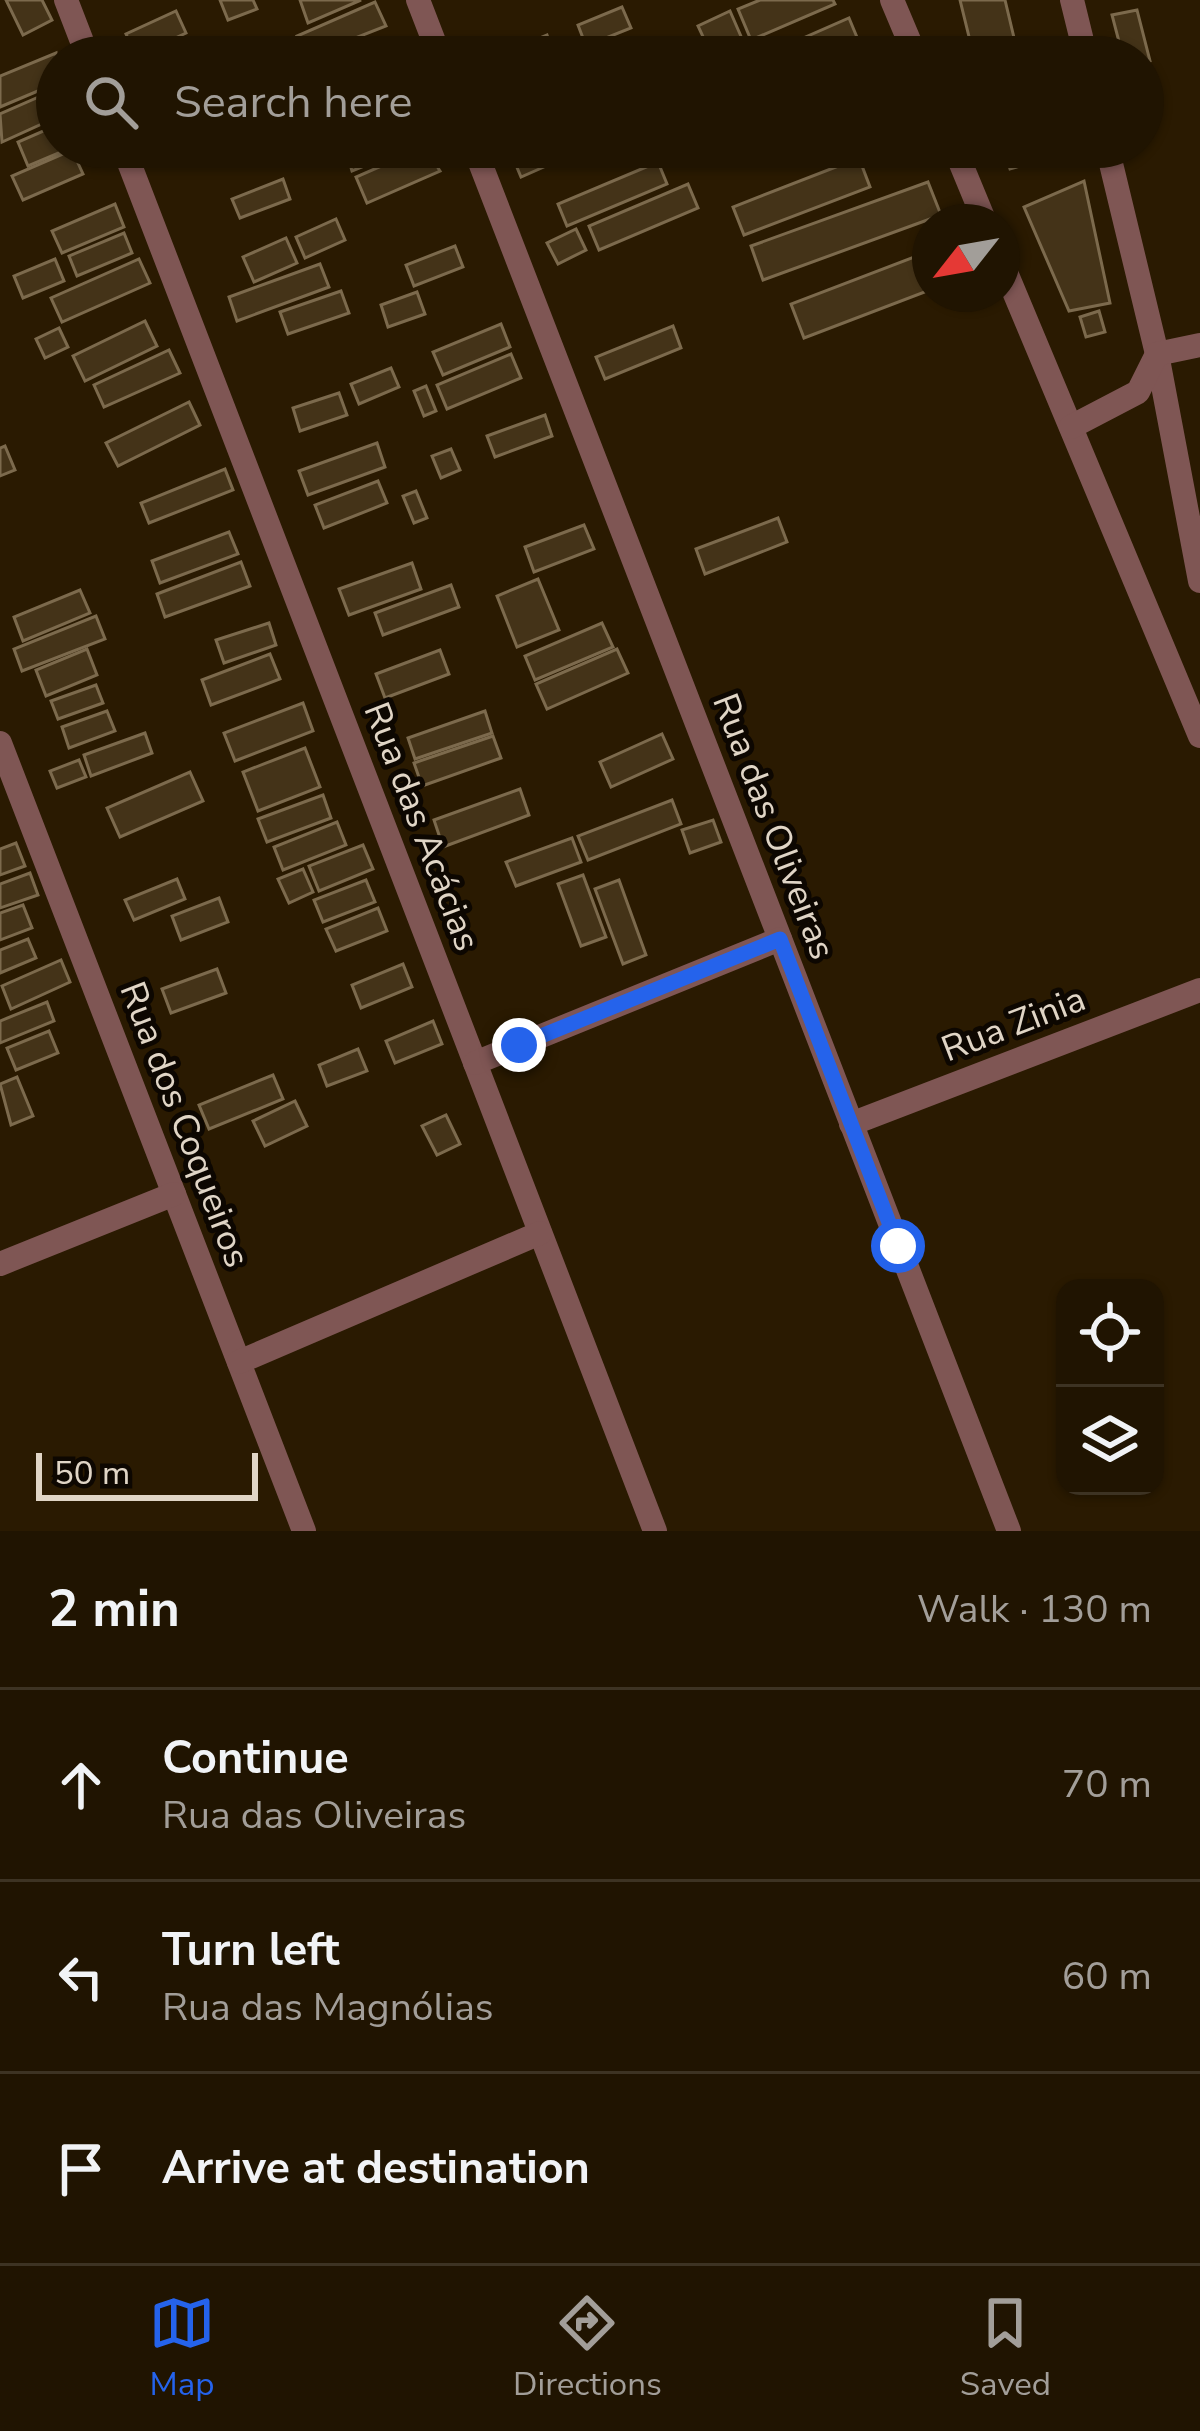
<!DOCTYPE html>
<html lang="en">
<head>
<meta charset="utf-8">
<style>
  :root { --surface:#201401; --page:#2d2110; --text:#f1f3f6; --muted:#a29e99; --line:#3d3323; --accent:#2563eb }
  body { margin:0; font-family:"Nunito Sans",sans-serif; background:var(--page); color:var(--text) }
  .controls { position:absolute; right:36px; bottom:36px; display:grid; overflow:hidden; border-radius:24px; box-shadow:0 3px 9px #0004 }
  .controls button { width:108px; height:108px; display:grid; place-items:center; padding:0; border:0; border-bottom:3px solid var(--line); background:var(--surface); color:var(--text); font:60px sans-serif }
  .compass { position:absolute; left:912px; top:204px; width:108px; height:108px; border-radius:50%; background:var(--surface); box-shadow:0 3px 9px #0004; rotate:239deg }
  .scale { position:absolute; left:36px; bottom:30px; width:222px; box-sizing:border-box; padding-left:12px; border:6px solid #e0d5c6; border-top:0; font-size:33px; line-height:42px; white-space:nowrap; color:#e0d5c6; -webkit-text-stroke:9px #0d0701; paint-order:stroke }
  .stop { position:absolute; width:36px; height:36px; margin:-27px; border:9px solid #2563eb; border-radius:50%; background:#fff }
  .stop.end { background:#2563eb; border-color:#fff; box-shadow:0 3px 12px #0008 }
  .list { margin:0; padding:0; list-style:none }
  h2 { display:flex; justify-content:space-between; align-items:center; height:156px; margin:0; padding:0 48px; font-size:51px }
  h2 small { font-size:39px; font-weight:400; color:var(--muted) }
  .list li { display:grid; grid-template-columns:78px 1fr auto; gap:36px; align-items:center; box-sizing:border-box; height:192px; padding:0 48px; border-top:3px solid var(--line) }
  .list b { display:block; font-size:45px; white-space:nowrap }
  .list p { margin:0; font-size:39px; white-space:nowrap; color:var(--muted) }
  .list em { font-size:39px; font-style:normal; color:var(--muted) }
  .icon { flex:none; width:66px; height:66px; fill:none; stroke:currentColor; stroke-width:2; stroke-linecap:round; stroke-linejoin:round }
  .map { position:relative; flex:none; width:1200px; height:1531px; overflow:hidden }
  .search { position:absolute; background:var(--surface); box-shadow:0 3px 9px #0004; left:36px; right:36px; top:36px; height:132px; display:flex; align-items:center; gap:30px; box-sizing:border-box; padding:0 42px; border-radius:66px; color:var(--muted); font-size:45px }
  .sheet { height:732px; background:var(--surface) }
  nav { display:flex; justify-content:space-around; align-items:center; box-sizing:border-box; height:168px; border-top:3px solid var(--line); background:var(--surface); font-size:33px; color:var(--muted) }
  nav a { display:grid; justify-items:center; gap:6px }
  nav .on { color:var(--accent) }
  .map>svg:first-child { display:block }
  .building { fill:#443318; stroke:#7c6a4d; stroke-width:3 }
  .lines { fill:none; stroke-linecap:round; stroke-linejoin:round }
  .street { stroke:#7f5654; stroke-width:24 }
  .route { stroke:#2563eb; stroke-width:15 }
  .labels { text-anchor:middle; stroke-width:10; stroke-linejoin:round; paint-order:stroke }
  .street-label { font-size:36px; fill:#e0d5c6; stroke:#0d0701 }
</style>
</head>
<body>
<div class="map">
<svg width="1200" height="1531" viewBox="0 0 1200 1531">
  <rect width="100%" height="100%" fill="#2a1a01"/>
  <g class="building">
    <polygon points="6,0 42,0 52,20 23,35"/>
    <polygon points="220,0 253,0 257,9 228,20"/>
    <polygon points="300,0 361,0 308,23"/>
    <polygon points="760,0 833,0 835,4 751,40 738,9"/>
    <polygon points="960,0 1005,0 1015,42 973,53"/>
    <polygon points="375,2 386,26 307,57 297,36"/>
    <polygon points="622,7 631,28 586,46 578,25"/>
    <polygon points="1137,10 1150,61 1143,63 1143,57 1123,57 1112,15"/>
    <polygon points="176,11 186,33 136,56 126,34"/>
    <polygon points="730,11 743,41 712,56 698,26"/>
    <polygon points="849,18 861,47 836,57 760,57"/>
    <polygon points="547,35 555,57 516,57 513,49"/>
    <polygon points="56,53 57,83 0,107 0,76"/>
    <polygon points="57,89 57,117 2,142 0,114"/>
    <polygon points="57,125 57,147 73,147 28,166 18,142"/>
    <polygon points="269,147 311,147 312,151 278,166"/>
    <polygon points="345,147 411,147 352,171"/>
    <polygon points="425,147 440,171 367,203 356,177"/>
    <polygon points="525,147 589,147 521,177 511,153"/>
    <polygon points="634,147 679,147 641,163"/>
    <polygon points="1003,147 1053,147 1056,156 1010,169"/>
    <polygon points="72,150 83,174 23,200 12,176"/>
    <polygon points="859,158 870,187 744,235 733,207"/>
    <polygon points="658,162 667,184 567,226 558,204"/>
    <polygon points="283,179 290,199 240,218 232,199"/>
    <polygon points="1084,181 1110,303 1069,311 1024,207"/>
    <polygon points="928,182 941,215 763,280 751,246"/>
    <polygon points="688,184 698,208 599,250 589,226"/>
    <polygon points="115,204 124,227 62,253 52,231"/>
    <polygon points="336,219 345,240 305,258 296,237"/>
    <polygon points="576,229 586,250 558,264 547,243"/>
    <polygon points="124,233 132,253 77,276 69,256"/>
    <polygon points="286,238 297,263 254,282 243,257"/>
    <polygon points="455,246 463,267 414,286 406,265"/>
    <polygon points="930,251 930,290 804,338 791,304"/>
    <polygon points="55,259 64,281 23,298 14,276"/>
    <polygon points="139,259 150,283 62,322 51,298"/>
    <polygon points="320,264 329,287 237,321 229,297"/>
    <polygon points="341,291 349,313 288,334 280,312"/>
    <polygon points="417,292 425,314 388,327 381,305"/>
    <polygon points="1099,311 1105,332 1086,337 1080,317"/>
    <polygon points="145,321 157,346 85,381 73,356"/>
    <polygon points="501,324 510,347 443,375 433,352"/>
    <polygon points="673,326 681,348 605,379 596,357"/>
    <polygon points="59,328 68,347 45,358 36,339"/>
    <polygon points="169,350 180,373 104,407 94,385"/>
    <polygon points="511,354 521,378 447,409 437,385"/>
    <polygon points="391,368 399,387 359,404 351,384"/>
    <polygon points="426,386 436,411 424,416 414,391"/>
    <polygon points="339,393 347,415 300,431 293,408"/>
    <polygon points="189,402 200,425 118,466 106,443"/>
    <polygon points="545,415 552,436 495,457 487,436"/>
    <polygon points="377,443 385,467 308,495 299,471"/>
    <polygon points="5,446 15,470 0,476 0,448"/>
    <polygon points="451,449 460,470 441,478 432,456"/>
    <polygon points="225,469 233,490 149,523 141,503"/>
    <polygon points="378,481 387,503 324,528 315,505"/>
    <polygon points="416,491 427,518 414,523 403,496"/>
    <polygon points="778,518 787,542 705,574 696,549"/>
    <polygon points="584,525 594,549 534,572 525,547"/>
    <polygon points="229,532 238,554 160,583 152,561"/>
    <polygon points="241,562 250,586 165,617 157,594"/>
    <polygon points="412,563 421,589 349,615 339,589"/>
    <polygon points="538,579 559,630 517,647 497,596"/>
    <polygon points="451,585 459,607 383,635 375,613"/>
    <polygon points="80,590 90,613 23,641 14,617"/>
    <polygon points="96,616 105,639 22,671 14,649"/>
    <polygon points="269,623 276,645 224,663 216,640"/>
    <polygon points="602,623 613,647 535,680 525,656"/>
    <polygon points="87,649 97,675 46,696 36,670"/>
    <polygon points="617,649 628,673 547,709 536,684"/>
    <polygon points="440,650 449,674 385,698 376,674"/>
    <polygon points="270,654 280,679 211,705 202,680"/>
    <polygon points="96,685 103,703 58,719 51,701"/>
    <polygon points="303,703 313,731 235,761 224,733"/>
    <polygon points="107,711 115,731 69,748 62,727"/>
    <polygon points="485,711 492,733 415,759 408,738"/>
    <polygon points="145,733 152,753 91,776 84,755"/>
    <polygon points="662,734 673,759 611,787 600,762"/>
    <polygon points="493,736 501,758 422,786 414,763"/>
    <polygon points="305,748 320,787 258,811 243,772"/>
    <polygon points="79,760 86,777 57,788 50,771"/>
    <polygon points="190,772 203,801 120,837 107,808"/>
    <polygon points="520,789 529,815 443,847 434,820"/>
    <polygon points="323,795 331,818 267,842 258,819"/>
    <polygon points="672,800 681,824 588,860 578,836"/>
    <polygon points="713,820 721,842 690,853 682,830"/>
    <polygon points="337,822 346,845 283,870 274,847"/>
    <polygon points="572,838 581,862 516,886 506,862"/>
    <polygon points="16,843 25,866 0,875 0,849"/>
    <polygon points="363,845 373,869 319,891 309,866"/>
    <polygon points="303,869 313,892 289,903 278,879"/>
    <polygon points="30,873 38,895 0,908 0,884"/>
    <polygon points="583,875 606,937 581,946 558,884"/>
    <polygon points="177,879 185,899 134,920 125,900"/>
    <polygon points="366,880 375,902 323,922 314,900"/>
    <polygon points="619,880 646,955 623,964 595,889"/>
    <polygon points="219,898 228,922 181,940 172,916"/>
    <polygon points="23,905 32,928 0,940 0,913"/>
    <polygon points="378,908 387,931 336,951 326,929"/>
    <polygon points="28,939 36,958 0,973 0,950"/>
    <polygon points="61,960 70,982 11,1009 2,986"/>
    <polygon points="403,964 412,987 361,1008 352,985"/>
    <polygon points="217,969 226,993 171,1013 162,989"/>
    <polygon points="47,1002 54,1021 0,1043 0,1021"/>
    <polygon points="433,1021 442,1044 395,1063 386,1041"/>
    <polygon points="49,1031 58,1053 16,1070 7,1048"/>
    <polygon points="358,1049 367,1071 327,1086 319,1065"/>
    <polygon points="273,1075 283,1099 209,1129 199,1105"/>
    <polygon points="17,1077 33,1116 11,1125 0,1084"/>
    <polygon points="295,1101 307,1126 265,1146 253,1121"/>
    <polygon points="446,1115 460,1144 437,1155 422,1126"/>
  </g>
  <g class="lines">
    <g class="street">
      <polyline points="66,0 88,57"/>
      <polyline points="418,0 440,57"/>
      <polyline points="892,0 916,57"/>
      <polyline points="1072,0 1086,57"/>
      <polyline points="123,147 655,1531"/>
      <polyline points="474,147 1009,1531"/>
      <polyline points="954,147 985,222"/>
      <polyline points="1107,147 1157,354 1200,581"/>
      <polyline points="1002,263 1200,736"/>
      <polyline points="1071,427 1138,392 1157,354 1200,345"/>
      <polyline points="0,743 304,1531"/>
      <polyline points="475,1063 780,939"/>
      <polyline points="851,1124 1200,990"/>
      <polyline points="0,1264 174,1194"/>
      <polyline points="239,1362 540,1233"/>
    </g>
  </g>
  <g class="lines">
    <polyline class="route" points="519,1045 780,939 898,1246"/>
  </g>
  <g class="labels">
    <g class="street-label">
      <text transform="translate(423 826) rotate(69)" y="13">Rua das Acácias</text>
      <text transform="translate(775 826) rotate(69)" y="13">Rua das Oliveiras</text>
      <text transform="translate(1013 1023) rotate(-21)" y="13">Rua Zinia</text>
      <text transform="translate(186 1124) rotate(69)" y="13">Rua dos Coqueiros</text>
    </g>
  </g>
</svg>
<div class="controls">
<button><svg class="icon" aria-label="locate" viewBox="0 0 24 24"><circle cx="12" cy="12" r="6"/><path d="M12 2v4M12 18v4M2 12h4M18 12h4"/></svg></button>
<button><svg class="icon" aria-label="layers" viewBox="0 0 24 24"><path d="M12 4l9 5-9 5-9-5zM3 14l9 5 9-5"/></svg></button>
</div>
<svg class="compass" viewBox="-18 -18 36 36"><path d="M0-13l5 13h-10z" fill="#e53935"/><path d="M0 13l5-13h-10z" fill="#a29e99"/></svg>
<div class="scale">50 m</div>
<div class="stop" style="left:898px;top:1246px"></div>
<div class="stop end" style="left:519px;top:1045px"></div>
<div class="search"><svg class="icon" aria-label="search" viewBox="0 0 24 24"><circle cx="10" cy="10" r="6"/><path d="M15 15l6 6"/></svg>Search here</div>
</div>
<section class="sheet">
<h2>2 min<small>Walk · 130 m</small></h2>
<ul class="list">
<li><svg class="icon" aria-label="ahead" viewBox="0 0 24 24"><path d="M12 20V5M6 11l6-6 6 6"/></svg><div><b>Continue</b><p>Rua das Oliveiras</p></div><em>70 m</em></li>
<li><svg class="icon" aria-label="left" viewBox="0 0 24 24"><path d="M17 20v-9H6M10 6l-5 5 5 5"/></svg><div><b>Turn left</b><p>Rua das Magnólias</p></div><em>60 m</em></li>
<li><svg class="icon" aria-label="arrive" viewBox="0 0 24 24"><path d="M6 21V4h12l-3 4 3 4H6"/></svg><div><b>Arrive at destination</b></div></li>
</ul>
</section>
<nav>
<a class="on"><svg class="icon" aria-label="map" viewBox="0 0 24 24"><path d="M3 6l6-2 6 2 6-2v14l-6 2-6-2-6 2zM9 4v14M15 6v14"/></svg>Map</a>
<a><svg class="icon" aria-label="directions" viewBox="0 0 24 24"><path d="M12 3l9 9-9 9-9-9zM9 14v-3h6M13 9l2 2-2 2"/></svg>Directions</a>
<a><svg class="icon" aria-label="saved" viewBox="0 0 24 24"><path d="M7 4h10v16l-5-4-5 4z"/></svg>Saved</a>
</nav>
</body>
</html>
